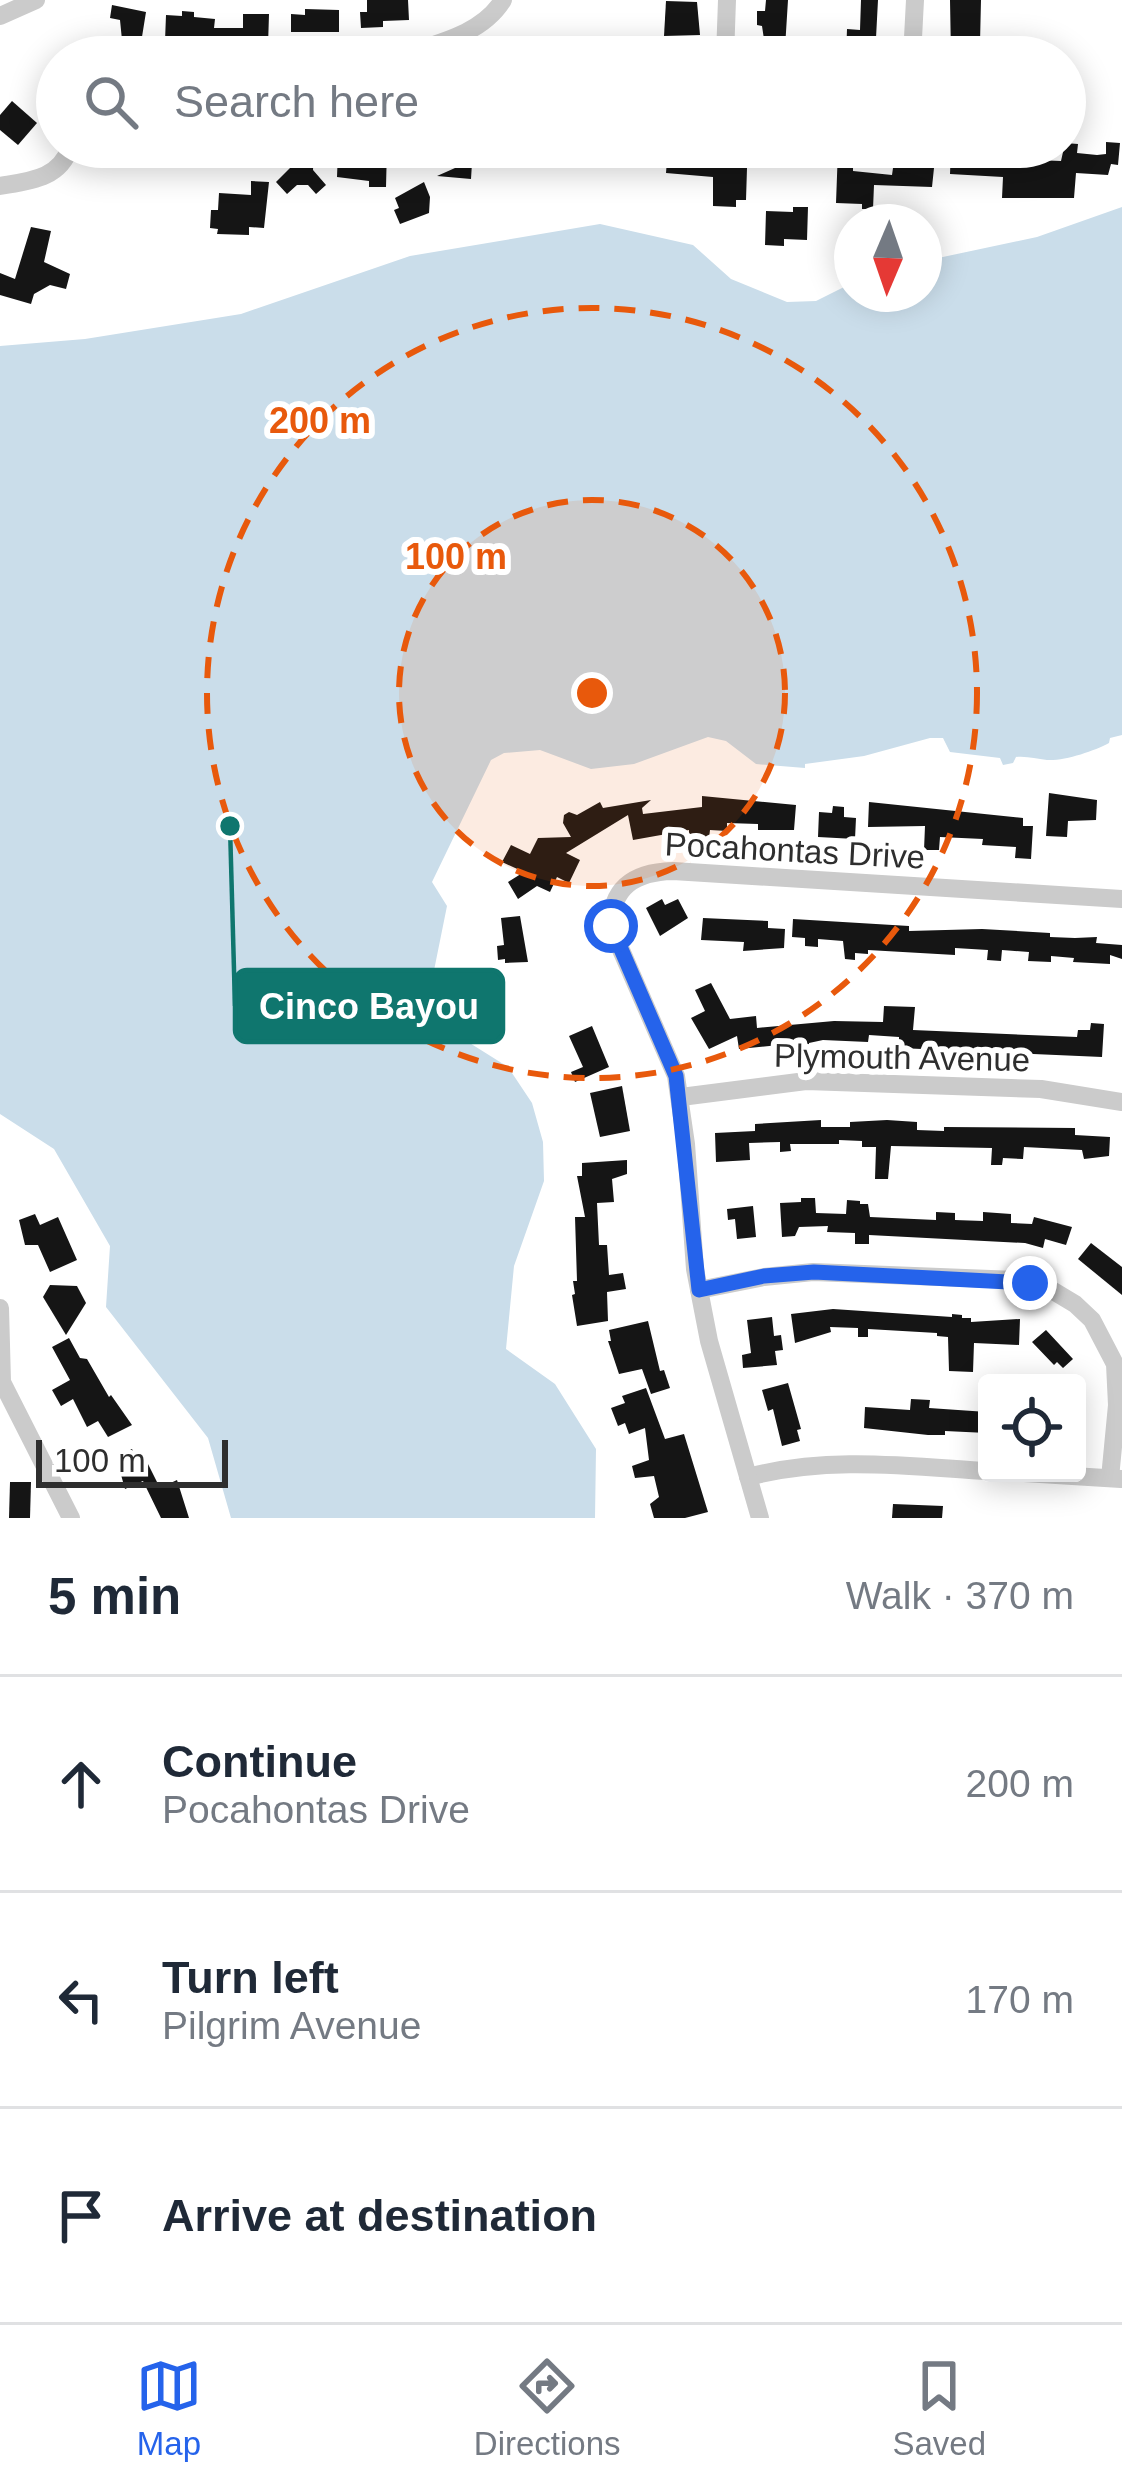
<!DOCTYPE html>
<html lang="en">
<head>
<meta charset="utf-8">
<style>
  :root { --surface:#fff; --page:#f6f6f7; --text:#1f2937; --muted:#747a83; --line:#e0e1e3; --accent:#2563eb }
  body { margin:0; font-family:Arial,sans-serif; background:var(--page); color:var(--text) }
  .controls { position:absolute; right:36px; bottom:36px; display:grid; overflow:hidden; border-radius:12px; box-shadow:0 6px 30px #0003 }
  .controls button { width:108px; height:108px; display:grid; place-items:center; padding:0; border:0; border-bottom:3px solid var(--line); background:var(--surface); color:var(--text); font:60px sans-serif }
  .compass { position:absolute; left:834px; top:204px; width:108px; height:108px; border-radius:50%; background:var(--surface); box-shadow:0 6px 30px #0003; rotate:182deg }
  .scale { position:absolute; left:36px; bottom:30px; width:192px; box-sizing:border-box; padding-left:12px; border:6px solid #2e2e2e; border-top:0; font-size:33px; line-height:42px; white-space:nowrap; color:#2e2e2e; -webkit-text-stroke:9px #fff; paint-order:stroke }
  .stop { position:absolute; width:36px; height:36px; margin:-27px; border:9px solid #2563eb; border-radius:50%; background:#fff }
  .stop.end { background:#2563eb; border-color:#fff; box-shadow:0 3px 12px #0008 }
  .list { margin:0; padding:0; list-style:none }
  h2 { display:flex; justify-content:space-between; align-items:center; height:156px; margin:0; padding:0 48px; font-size:51px }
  h2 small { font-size:39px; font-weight:400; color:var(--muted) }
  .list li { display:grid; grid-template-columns:78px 1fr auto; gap:36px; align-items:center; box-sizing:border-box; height:216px; padding:0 48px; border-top:3px solid var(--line) }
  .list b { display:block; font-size:45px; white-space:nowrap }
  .list p { margin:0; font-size:39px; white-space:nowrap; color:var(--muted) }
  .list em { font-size:39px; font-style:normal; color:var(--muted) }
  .icon { flex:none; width:66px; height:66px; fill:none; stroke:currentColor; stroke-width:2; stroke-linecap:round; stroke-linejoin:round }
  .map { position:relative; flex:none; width:1122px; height:1518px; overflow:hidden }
  .search { position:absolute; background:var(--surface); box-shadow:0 6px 30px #0003; left:36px; right:36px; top:36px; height:132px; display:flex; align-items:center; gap:30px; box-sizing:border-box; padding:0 42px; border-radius:66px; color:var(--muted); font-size:45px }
  .sheet { height:804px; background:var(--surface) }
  nav { display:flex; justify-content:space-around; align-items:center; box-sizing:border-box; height:168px; border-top:3px solid var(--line); background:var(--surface); font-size:33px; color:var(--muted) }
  nav a { display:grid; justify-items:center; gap:6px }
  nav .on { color:var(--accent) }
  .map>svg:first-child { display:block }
  .water { fill:#caddea }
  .building { fill:#151515 }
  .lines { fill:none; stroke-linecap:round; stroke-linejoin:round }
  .minor { stroke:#cbcbcb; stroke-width:18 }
  .route { stroke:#2563eb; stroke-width:15 }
  .ring { fill:none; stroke:#e8590c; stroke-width:6; stroke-dasharray:21 15 }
  .labels { text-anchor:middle; stroke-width:12; stroke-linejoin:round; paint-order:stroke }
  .street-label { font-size:33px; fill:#2e2e2e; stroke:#fff }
  .centre { fill:#e8590c; stroke:#fff; stroke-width:6 }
  .ring-label { font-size:36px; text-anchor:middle; font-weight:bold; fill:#e8590c; stroke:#fff; stroke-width:12; stroke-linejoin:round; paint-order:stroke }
  .leader { fill:none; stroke:#0f766e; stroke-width:4.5 }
  .callout-dot { fill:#0f766e; stroke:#fff; stroke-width:4.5 }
  .callout { fill:#0f766e; stroke:#0f766e; stroke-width:4.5 }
  .callout-label { font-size:36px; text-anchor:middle; font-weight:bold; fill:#fff }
</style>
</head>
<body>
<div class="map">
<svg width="1122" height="1518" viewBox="0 0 1122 1518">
  <rect width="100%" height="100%" fill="#fff"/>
  <path class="water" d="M 1122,207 L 1122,735 L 1110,738 L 1109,743 C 1094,751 1065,761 1047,760 C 1036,759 1028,756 1016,757 L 1013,763 L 1003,765 L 1000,758 L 950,752 L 943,738 L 930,738 L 864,756 L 805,764 L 805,768 L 756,764 L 726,741 L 708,737 L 634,764 L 591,769 L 540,750 L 504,753 L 491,760 L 432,882 L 447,906 L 425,1015 L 508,1067 L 532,1103 L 543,1142 L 544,1181 L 514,1266 L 506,1349 L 555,1384 L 596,1449 L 595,1518 L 231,1518 L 208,1438 L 106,1307 L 110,1246 L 54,1149 L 0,1114 L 0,346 L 85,339 L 241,314 L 410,256 L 600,224 L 693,245 L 731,279 L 787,302 L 816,301 L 852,283 L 852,294 L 924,294 L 924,261 L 1037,237 Z"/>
  <g class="building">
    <polygon points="367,0 408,0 409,20 383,21 383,27 361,28 360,12 367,12"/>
    <polygon points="766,0 788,0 785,48 765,46 762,26 757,25 757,11 765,11"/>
    <polygon points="861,0 878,0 875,57 846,57 847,29 860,30"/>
    <polygon points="950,0 981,0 980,43 968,42 967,55 951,55"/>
    <polygon points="666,1 697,2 700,35 664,36"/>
    <polygon points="112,5 146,12 141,43 122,40 120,20 110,18"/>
    <polygon points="305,9 339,10 339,32 291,32 291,14 305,15"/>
    <polygon points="182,11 194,12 194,17 215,19 214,28 243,28 243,14 269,14 268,46 165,41 166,15 182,16"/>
    <polygon points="12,101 37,123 18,145 0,130 0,115"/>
    <polygon points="1106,142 1120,143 1118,165 1111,164 1108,175 1076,173 1074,198 1002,198 1003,177 950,174 951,147 993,147 993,161 1012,162 1013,147 1037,147 1035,160 1061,161 1065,143 1078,144 1077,153 1097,155 1106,154"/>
    <polygon points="295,147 314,147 313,170 326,185 316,194 308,185 297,185 287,194 276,182 294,164"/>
    <polygon points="370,147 387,147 386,187 369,187 369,181 337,177 338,150 370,151"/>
    <polygon points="442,147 473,147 471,179 437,176 464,164 441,162"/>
    <polygon points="668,147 700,147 699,157 730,158 729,166 747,168 746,200 736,200 736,207 713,206 713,177 666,173"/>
    <polygon points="838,149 853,150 853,171 892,175 893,168 934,168 932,187 874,185 873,209 862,209 862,204 836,203"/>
    <polygon points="251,181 269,182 264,228 249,227 249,235 217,234 218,229 210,228 211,210 218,210 219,193 251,195"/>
    <polygon points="424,182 430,197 429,213 400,224 394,210 399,208 395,198"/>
    <polygon points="793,207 808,207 807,240 784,239 784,246 765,245 766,211 793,212"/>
    <polygon points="31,227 51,231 44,262 70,274 66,289 50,285 34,294 31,304 0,295 0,273 15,279"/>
    <polygon points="1049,793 1097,800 1096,820 1068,821 1067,837 1046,836"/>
    <polygon points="702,796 796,805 794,830 758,830 758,824 727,823 727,831 710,830 709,838 689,837 689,830 633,840 628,815 566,853 580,860 569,883 557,877 550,892 537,886 518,899 508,882 524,872 502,862 511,845 530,854 538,838 571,837 563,823 564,815 569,812 577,815 600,802 603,808 651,800 642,808 643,814 702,807"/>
    <polygon points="869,802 1023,818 1023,826 1033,826 1031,859 1015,858 1016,847 982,845 983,839 940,837 939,850 924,850 925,826 868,827"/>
    <polygon points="833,806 844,807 844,817 856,818 855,839 818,837 819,812 832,813"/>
    <polygon points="662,899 665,905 678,899 688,918 660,936 646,908"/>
    <polygon points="520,916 528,962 505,963 505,959 498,960 497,946 504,945 501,918"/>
    <polygon points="703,918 768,921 768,928 785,929 784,948 743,951 744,942 701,940"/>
    <polygon points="793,919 909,926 909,931 982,929 1050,933 1050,937 1075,938 1097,937 1096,943 1122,945 1122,959 1110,955 1110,964 1073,962 1074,958 1051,956 1051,962 1028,961 1029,952 1002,950 1001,961 987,960 988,950 955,948 955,955 868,950 868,954 855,953 855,960 845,959 843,941 818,939 818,947 805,946 805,938 792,937"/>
    <polygon points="711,983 730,1019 756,1016 757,1028 834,1021 883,1022 884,1006 915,1007 913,1030 1077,1037 1078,1030 1090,1030 1091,1023 1104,1024 1102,1057 899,1048 899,1037 869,1035 868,1042 823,1040 809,1043 809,1046 789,1044 739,1049 737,1036 709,1049 691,1018 705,1011 695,990"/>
    <polygon points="592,1026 609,1067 575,1082 571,1072 583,1067 569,1036"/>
    <polygon points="622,1086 630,1131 600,1137 590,1093"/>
    <polygon points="821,1120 821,1127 850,1127 850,1122 887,1120 917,1122 917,1130 944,1131 944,1127 1075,1128 1075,1135 1110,1137 1109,1156 1084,1159 1082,1150 1024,1147 1023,1159 1003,1158 1002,1165 991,1165 992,1148 891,1146 888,1179 875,1179 876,1147 862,1147 862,1141 839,1140 839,1144 790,1144 791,1151 780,1152 780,1142 749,1143 750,1160 716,1162 715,1133 755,1131 755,1124"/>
    <polygon points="627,1160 627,1174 612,1179 614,1202 597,1203 599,1245 607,1245 609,1275 623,1273 626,1289 607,1292 608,1321 577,1326 572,1295 575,1294 573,1281 577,1281 575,1217 585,1217 577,1176 582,1176 582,1163"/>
    <polygon points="801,1198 815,1198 816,1213 846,1214 847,1200 860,1201 860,1204 868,1204 870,1217 936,1220 936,1212 955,1213 955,1220 983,1221 983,1212 1011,1214 1011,1223 1032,1224 1034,1217 1072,1227 1066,1245 1045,1239 1043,1248 1025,1243 869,1235 869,1244 855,1244 855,1233 827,1232 828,1226 799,1227 795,1236 782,1237 780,1203 801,1202"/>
    <polygon points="753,1206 756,1237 737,1239 735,1219 728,1220 727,1209"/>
    <polygon points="35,1214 40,1225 58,1217 77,1260 50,1272 38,1245 25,1245 19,1220"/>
    <polygon points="1091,1243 1122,1267 1122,1295 1078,1259"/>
    <polygon points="50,1285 77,1286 86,1303 66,1335 43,1297"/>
    <polygon points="833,1309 952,1317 952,1314 962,1315 962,1318 971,1318 971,1322 1020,1319 1019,1345 974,1343 973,1372 949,1371 948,1337 937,1336 937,1333 868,1329 868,1337 858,1337 858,1328 830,1327 831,1332 795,1343 791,1314"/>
    <polygon points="772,1317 774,1336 781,1335 783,1350 775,1351 777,1365 743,1368 742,1355 751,1353 747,1320"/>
    <polygon points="648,1321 660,1371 664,1370 670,1388 651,1394 642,1369 619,1374 608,1341 611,1341 609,1330"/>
    <polygon points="1046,1330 1073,1359 1063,1368 1057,1362 1054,1365 1032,1342"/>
    <polygon points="69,1338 80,1358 87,1359 109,1397 111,1395 132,1425 108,1437 98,1421 87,1427 73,1399 61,1406 52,1390 70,1380 52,1347"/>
    <polygon points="788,1383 801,1429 797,1430 800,1441 782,1446 773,1409 768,1411 762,1390"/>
    <polygon points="646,1388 665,1439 684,1434 708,1512 685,1518 654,1518 650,1504 659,1497 654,1476 635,1478 632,1466 649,1460 645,1428 629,1434 625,1423 618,1426 611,1408 625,1403 622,1396"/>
    <polygon points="911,1399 930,1400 929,1408 987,1412 987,1433 945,1431 945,1435 928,1435 864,1428 865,1407 910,1410"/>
    <polygon points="132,1449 139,1463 146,1460 160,1488 177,1480 189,1518 161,1518 143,1481 125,1489 116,1457"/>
    <polygon points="10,1482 31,1482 30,1518 9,1518"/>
    <polygon points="893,1504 943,1506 942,1518 892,1518"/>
  </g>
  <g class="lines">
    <g class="minor">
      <polyline points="0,16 36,0"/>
      <path d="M 396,57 C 433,44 481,36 503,0"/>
      <polyline points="725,57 727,0"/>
      <polyline points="912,57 915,0"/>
      <path d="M 0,186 C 29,181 60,179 70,147"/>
      <polyline points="681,1097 806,1081 1041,1089 1122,1102"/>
      <polyline points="699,1290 764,1277 813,1272 1016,1280 1050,1289 1075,1304 1092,1320 1115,1364 1117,1405 1110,1478"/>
      <polyline points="0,1308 2,1382 71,1518"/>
      <polyline points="1024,1473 1121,1479"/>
      <path d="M 748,1477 C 827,1456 906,1466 987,1471"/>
      <path d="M 760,1518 L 709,1341 L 695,1269 L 686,1144 L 676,1076 L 611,927 C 611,886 636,872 673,871 L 1122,899"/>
    </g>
  </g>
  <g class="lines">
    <polyline class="route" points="611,926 676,1076 699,1290 764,1276 814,1272 1030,1283"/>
  </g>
  <circle cx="592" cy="693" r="193" fill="#e8590c" fill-opacity=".12"/>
  <g class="ring">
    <circle cx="592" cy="693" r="193"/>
    <circle cx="592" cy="693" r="385"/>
  </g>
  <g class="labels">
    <g class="street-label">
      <text transform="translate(795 850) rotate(3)" y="12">Pocahontas Drive</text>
      <text transform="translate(902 1057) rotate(1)" y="12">Plymouth Avenue</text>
    </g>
  </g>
  <circle cx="592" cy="693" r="18" class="centre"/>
  <g class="ring-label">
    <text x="320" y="433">200 m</text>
    <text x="456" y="569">100 m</text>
  </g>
  <path class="leader" d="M230 826L235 1006"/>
  <circle class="callout-dot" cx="230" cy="826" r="12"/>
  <rect class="callout" x="235" y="970" width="268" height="72" rx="12"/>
  <g class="callout-label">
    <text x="369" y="1019">Cinco Bayou</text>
  </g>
</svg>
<div class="controls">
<button><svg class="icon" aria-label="locate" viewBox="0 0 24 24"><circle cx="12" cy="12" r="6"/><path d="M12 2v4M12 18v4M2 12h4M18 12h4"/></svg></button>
</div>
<svg class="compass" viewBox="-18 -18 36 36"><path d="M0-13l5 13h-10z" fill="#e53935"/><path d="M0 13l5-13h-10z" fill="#747a83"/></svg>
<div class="scale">100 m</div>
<div class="stop" style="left:611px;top:926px"></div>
<div class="stop end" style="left:1030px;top:1283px"></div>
<div class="search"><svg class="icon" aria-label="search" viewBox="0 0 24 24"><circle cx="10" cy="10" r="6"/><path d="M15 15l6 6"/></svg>Search here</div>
</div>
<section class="sheet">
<h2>5 min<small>Walk · 370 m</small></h2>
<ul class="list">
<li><svg class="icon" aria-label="ahead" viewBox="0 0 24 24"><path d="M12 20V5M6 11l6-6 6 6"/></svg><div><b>Continue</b><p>Pocahontas Drive</p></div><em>200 m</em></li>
<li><svg class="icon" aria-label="left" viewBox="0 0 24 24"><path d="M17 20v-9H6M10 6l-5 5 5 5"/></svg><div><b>Turn left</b><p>Pilgrim Avenue</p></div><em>170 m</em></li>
<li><svg class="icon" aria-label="arrive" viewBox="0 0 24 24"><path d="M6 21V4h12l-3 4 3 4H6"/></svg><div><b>Arrive at destination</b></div></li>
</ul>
</section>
<nav>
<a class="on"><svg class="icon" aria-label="map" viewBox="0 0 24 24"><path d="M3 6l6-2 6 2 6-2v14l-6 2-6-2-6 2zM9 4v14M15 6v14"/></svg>Map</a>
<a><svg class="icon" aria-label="directions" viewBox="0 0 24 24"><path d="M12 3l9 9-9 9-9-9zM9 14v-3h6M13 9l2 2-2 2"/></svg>Directions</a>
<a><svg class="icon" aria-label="saved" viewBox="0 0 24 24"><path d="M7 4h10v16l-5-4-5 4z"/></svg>Saved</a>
</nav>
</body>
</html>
